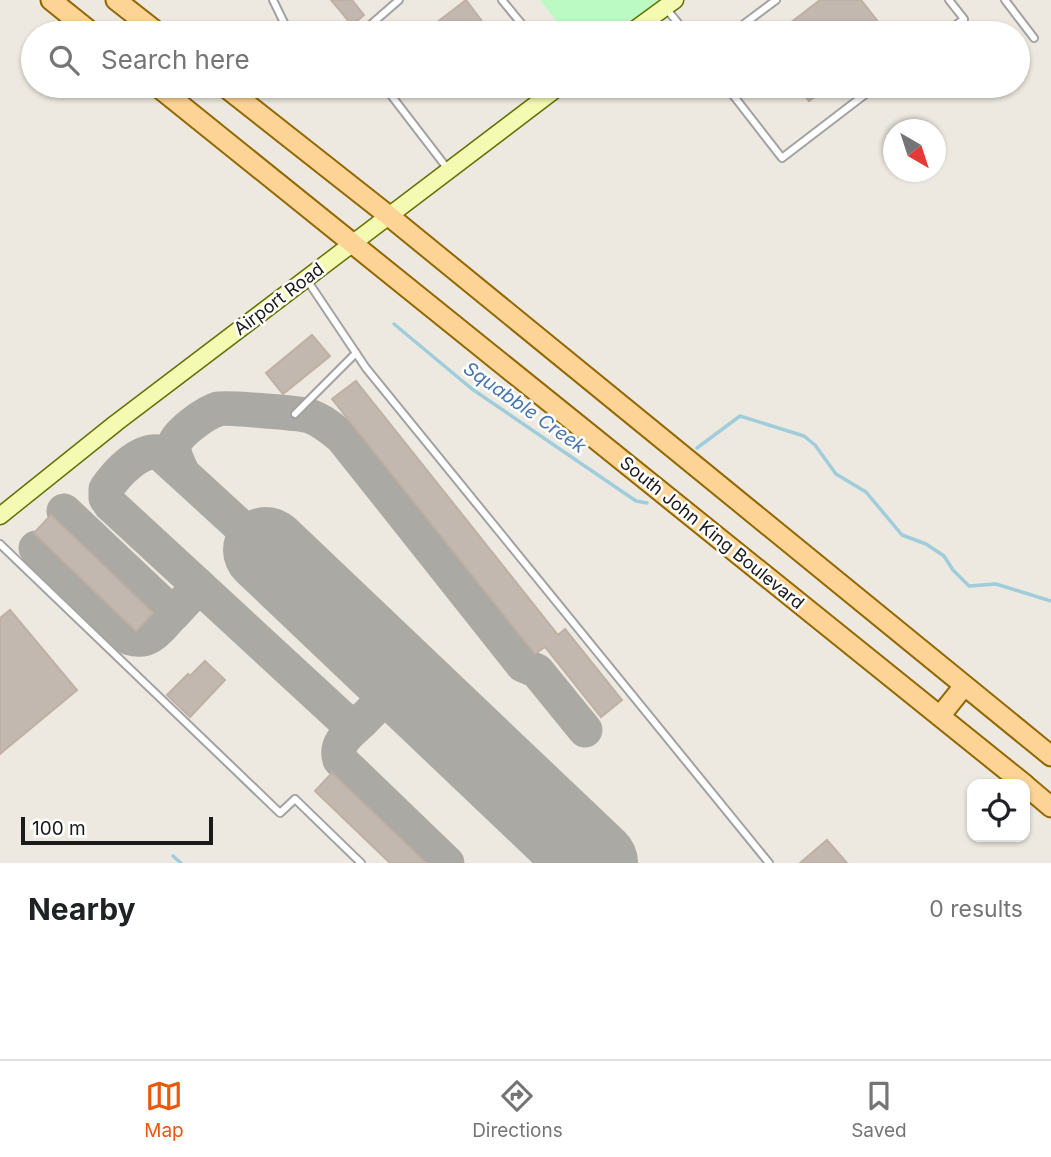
<!DOCTYPE html>
<html lang="en">
<head>
<meta charset="utf-8">
<style>
  :root { --surface:#fff; --page:#f6f6f6; --text:#202124; --muted:#757577; --line:#e0e0e0; --accent:#ea580c }
  body { margin:0; font-family:Inter,sans-serif; background:var(--page); color:var(--text) }
  .controls { position:absolute; right:21px; bottom:21px; display:grid; overflow:hidden; border-radius:14px; box-shadow:0 2px 5px #0004 }
  .controls button { width:63px; height:63px; display:grid; place-items:center; padding:0; border:0; border-bottom:2px solid var(--line); background:var(--surface); color:var(--text); font:35px sans-serif }
  .compass { position:absolute; left:883px; top:119px; width:63px; height:63px; border-radius:50%; background:var(--surface); box-shadow:0 2px 5px #0004; rotate:141deg }
  .scale { position:absolute; left:21px; bottom:18px; width:192px; box-sizing:border-box; padding-left:7px; border:4px solid #1b1b1b; border-top:0; font-size:19px; line-height:24px; white-space:nowrap; color:#1b1b1b; -webkit-text-stroke:5px #fff; paint-order:stroke }
  .list { margin:0; padding:0; list-style:none }
  h2 { display:flex; justify-content:space-between; align-items:center; height:91px; margin:0; padding:0 28px; font-size:30px }
  h2 small { font-size:23px; font-weight:400; color:var(--muted) }
  .icon { flex:none; width:38px; height:38px; fill:none; stroke:currentColor; stroke-width:2; stroke-linecap:round; stroke-linejoin:round }
  .map { position:relative; flex:none; width:1051px; height:863px; overflow:hidden }
  .search { position:absolute; background:var(--surface); box-shadow:0 2px 5px #0004; left:21px; right:21px; top:21px; height:77px; display:flex; align-items:center; gap:18px; box-sizing:border-box; padding:0 24px; border-radius:38px; color:var(--muted); font-size:26px }
  .sheet { height:196px; background:var(--surface) }
  nav { display:flex; justify-content:space-around; align-items:center; box-sizing:border-box; height:98px; border-top:2px solid var(--line); background:var(--surface); font-size:19px; color:var(--muted) }
  nav a { display:grid; justify-items:center; gap:4px }
  nav .on { color:var(--accent) }
  .map>svg:first-child { display:block }
  .park { fill:#bbfac2 }
  .lines { fill:none; stroke-linecap:round; stroke-linejoin:round }
  .stream { stroke:#9fcddc; stroke-width:3.5 }
  .taxiway { stroke:#aba9a4; stroke-width:35 }
  .runway { stroke:#aba9a4; stroke-width:86 }
  .building { fill:#c2b8b0; stroke:#bfb0a3; stroke-width:2 }
  .lane-casing { stroke:#a2a2a2; stroke-width:10 }
  .secondary-casing { stroke:#627203; stroke-width:19 }
  .primary-casing { stroke:#936700; stroke-width:23 }
  .lane { stroke:#fff; stroke-width:6 }
  .secondary { stroke:#f4fab2; stroke-width:16 }
  .primary { stroke:#fdd495; stroke-width:19 }
  .labels { text-anchor:middle; stroke-width:5; stroke-linejoin:round; paint-order:stroke }
  .street-label { font-size:18px; fill:#1b1b1b; stroke:#fff }
  .water-label { font-size:19px; font-style:italic; fill:#4776ac; stroke:#fff }
</style>
</head>
<body>
<div class="map">
<svg width="1051" height="863" viewBox="0 0 1051 863">
  <rect width="100%" height="100%" fill="#ede9e0"/>
  <polygon class="park" points="540,0 663,0 620,33 566,33"/>
  <g class="lines">
    <g class="stream">
      <polyline points="394,324 472,389 636,501 647,503"/>
      <polyline points="697,448 740,416 804,436 815,445 836,474 866,492 902,535 926,544 944,556 953,570 969,586 996,584 1051,601"/>
      <polyline points="173,856 181,863"/>
    </g>
    <g class="taxiway">
      <path d="M 182,472 C 179,465 173,454 174,446 C 175,434 207,412 218,409 C 225,407 295,413 305,415 C 318,417 332,429 342,437 L 523,665 L 537,671 L 585,730"/>
      <polyline points="64,511 173,614 199,586"/>
      <path d="M 36,548 L 130,638 C 151,644 159,628 173,614"/>
      <path d="M 266,550 L 159,452 C 139,449 117,473 106,489 L 106,498 L 111,505 L 344,720 L 356,723 L 362,721 L 402,680"/>
      <path d="M 362,721 C 351,732 334,742 340,760 L 447,863"/>
    </g>
    <polyline class="runway" points="266,550 595,863"/>
  </g>
  <g class="building">
    <polygon points="331,0 352,0 364,15 352,25"/>
    <polygon points="466,0 491,33 423,33"/>
    <polygon points="820,0 861,0 887,33 777,33"/>
    <polygon points="797,86 829,86 809,101"/>
    <polygon points="312,335 330,356 283,394 266,373"/>
    <polygon points="356,381 558,635 565,629 622,700 601,717 545,647 535,654 332,399"/>
    <polygon points="51,515 153,613 136,631 34,533"/>
    <polygon points="10,610 77,690 0,754 0,618"/>
    <polygon points="205,661 225,680 190,717 167,695 188,674 190,676"/>
    <polygon points="332,773 426,863 390,863 315,791"/>
    <polygon points="827,840 847,863 800,863"/>
  </g>
  <g class="lines">
    <defs>
      <g id="lane">
        <polyline points="273,0 289,33"/>
        <polyline points="502,0 529,33"/>
        <polyline points="1005,0 1034,38"/>
        <polyline points="665,7 686,33"/>
        <polyline points="361,33 399,0"/>
        <polyline points="732,33 776,0"/>
        <polyline points="945,33 964,19 949,0"/>
        <polyline points="384,86 447,168"/>
        <polyline points="726,86 782,158 876,86"/>
        <polyline points="307,280 366,368 769,863"/>
        <polyline points="295,414 356,353"/>
        <polyline points="0,544 280,813 295,799 361,863"/>
      </g>
      <g id="secondary">
        <polyline points="630,33 675,0"/>
        <polyline points="0,516 116,423 560,86"/>
      </g>
      <g id="primary">
        <polyline points="51,0 92,33"/>
        <polyline points="116,0 158,33"/>
        <polyline points="157,86 1024,784"/>
        <polyline points="224,86 389,216 1051,756"/>
        <polyline points="940,716 964,686"/>
        <polyline points="1025,785 1051,807"/>
      </g>
    </defs>
    <use href="#lane" class="lane-casing"/>
    <use href="#secondary" class="secondary-casing"/>
    <use href="#primary" class="primary-casing"/>
    <use href="#lane" class="lane"/>
    <use href="#secondary" class="secondary"/>
    <use href="#primary" class="primary"/>
  </g>
  <g class="labels">
    <g class="street-label">
      <text transform="translate(279 299) rotate(-37)" y="6">Airport Road</text>
      <text transform="translate(712 533) rotate(39)" y="6">South John King Boulevard</text>
    </g>
    <g class="water-label">
      <text transform="translate(525 407) rotate(35)" y="7">Squabble Creek</text>
    </g>
  </g>
</svg>
<div class="controls">
<button><svg class="icon" aria-label="locate" viewBox="0 0 24 24"><circle cx="12" cy="12" r="6"/><path d="M12 2v4M12 18v4M2 12h4M18 12h4"/></svg></button>
</div>
<svg class="compass" viewBox="-18 -18 36 36"><path d="M0-13l5 13h-10z" fill="#e53935"/><path d="M0 13l5-13h-10z" fill="#757577"/></svg>
<div class="scale">100 m</div>
<div class="search"><svg class="icon" aria-label="search" viewBox="0 0 24 24"><circle cx="10" cy="10" r="6"/><path d="M15 15l6 6"/></svg>Search here</div>
</div>
<section class="sheet">
<h2>Nearby<small>0 results</small></h2>
<ul class="list">
</ul>
</section>
<nav>
<a class="on"><svg class="icon" aria-label="map" viewBox="0 0 24 24"><path d="M3 6l6-2 6 2 6-2v14l-6 2-6-2-6 2zM9 4v14M15 6v14"/></svg>Map</a>
<a><svg class="icon" aria-label="directions" viewBox="0 0 24 24"><path d="M12 3l9 9-9 9-9-9zM9 14v-3h6M13 9l2 2-2 2"/></svg>Directions</a>
<a><svg class="icon" aria-label="saved" viewBox="0 0 24 24"><path d="M7 4h10v16l-5-4-5 4z"/></svg>Saved</a>
</nav>
</body>
</html>
